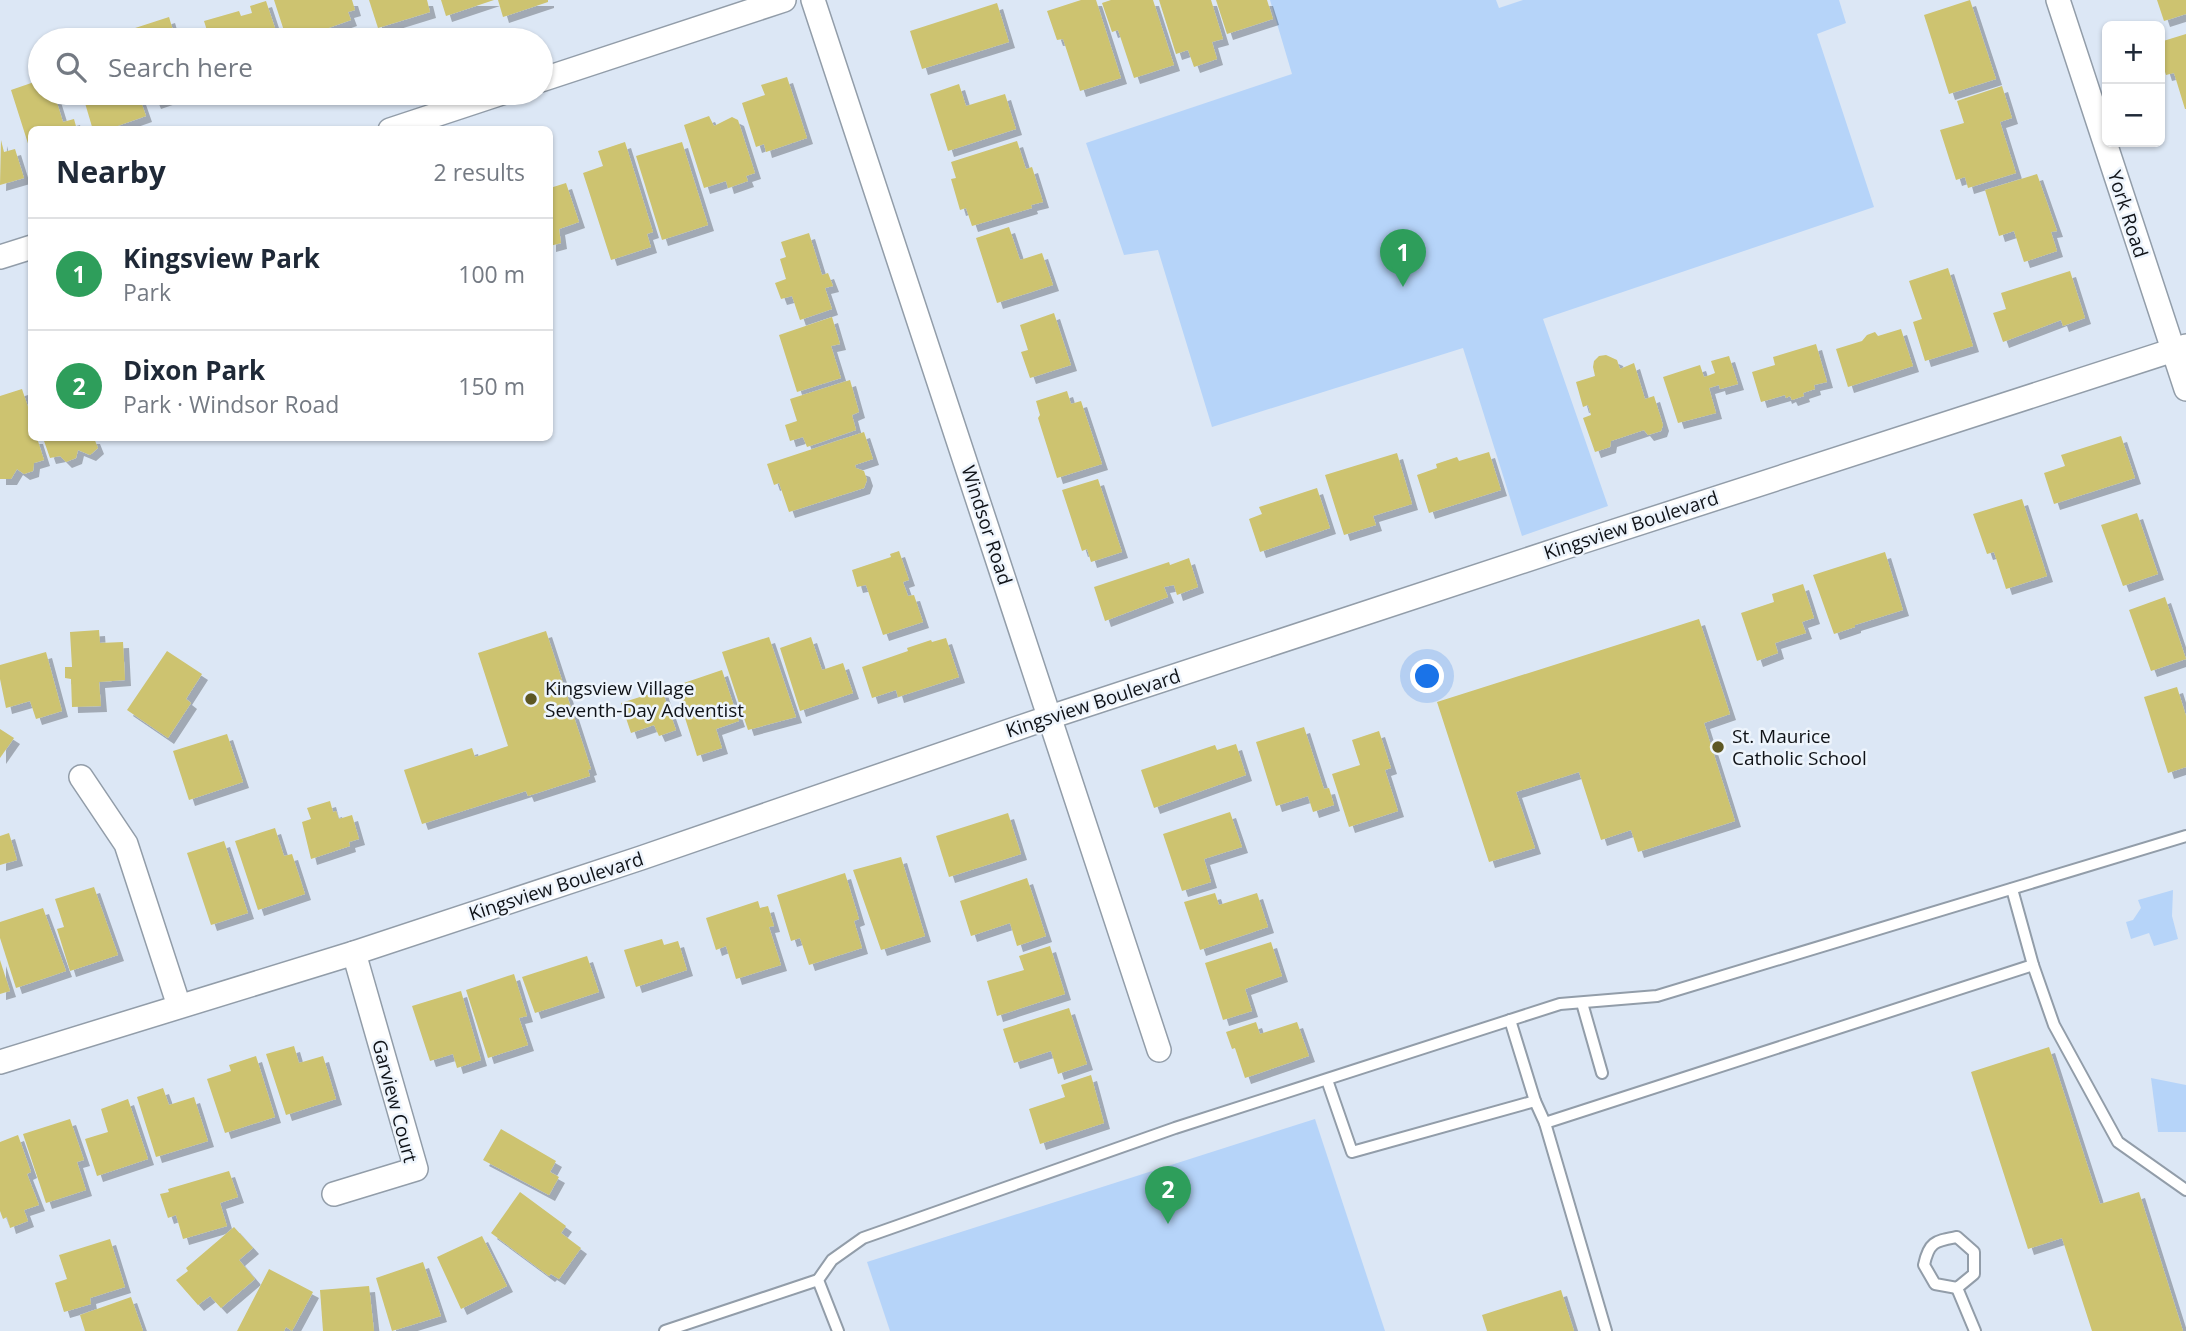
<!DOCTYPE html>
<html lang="en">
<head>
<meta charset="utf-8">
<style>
  :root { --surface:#fff; --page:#f2f2f3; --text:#1f2937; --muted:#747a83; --line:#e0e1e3; --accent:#5d5723 }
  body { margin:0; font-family:"Open Sans",sans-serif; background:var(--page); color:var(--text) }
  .controls { position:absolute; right:21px; top:21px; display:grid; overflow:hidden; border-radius:10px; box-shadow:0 2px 5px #0004 }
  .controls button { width:63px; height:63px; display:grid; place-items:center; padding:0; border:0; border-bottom:2px solid var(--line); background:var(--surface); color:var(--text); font:35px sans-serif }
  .you { position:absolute; left:1428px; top:677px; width:24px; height:24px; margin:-18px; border:5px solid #fff; border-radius:50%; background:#1a73e8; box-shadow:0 0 0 10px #1a73e833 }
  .badge { display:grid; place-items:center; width:46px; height:46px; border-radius:50%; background:var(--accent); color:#fff; font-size:23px; font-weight:700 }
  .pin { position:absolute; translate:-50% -58px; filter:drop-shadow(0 2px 4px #0008) }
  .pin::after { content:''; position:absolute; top:37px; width:24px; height:21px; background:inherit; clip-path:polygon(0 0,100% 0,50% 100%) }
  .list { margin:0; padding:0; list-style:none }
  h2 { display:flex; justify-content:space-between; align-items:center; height:91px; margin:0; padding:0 28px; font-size:30px }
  h2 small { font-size:23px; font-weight:400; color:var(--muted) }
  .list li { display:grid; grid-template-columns:46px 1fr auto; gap:21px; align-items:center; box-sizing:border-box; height:112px; padding:0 28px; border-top:2px solid var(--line) }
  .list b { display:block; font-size:26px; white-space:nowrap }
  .list p { margin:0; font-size:23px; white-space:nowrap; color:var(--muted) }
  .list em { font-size:23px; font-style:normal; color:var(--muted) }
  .icon { flex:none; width:38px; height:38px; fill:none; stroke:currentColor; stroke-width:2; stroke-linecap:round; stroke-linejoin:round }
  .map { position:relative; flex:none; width:2186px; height:1331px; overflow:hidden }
  .search { position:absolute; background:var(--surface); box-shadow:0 2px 5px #0004; left:28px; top:28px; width:525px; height:77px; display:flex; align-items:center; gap:18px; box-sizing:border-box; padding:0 24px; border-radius:38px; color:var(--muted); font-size:26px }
  .panel { position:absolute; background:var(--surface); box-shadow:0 2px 5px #0004; left:28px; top:126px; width:525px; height:315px; border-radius:10px }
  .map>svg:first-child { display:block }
  .green { fill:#b6d4f9 }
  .building { fill:#cdc36f; filter:url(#shadow) }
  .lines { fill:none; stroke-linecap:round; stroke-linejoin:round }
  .lane-casing { stroke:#929da9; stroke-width:14 }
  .street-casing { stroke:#929da9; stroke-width:26 }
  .lane { stroke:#fff; stroke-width:10 }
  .street { stroke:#fff; stroke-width:23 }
  .poi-dot { fill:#5d5723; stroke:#edf4fc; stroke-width:2.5 }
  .labels { text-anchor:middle; stroke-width:5; stroke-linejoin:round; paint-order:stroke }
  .street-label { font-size:19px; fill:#0f1217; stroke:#edf4fc }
  .poi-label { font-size:19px; fill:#0f1217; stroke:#edf4fc; text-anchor:start }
</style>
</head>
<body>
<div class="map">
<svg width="2186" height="1331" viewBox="0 0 2186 1331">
  <defs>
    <filter id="shadow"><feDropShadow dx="6" dy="6" stdDeviation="0" flood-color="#0004"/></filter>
  </defs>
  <rect width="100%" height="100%" fill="#dce7f5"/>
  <g class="green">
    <polygon points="1270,0 1496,0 1499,8 1523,0 1839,0 1846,23 1817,34 1874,207 1543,319 1608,506 1522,536 1463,348 1212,427 1158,250 1124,255 1086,143 1292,74"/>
    <polygon points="2173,890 2172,916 2178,939 2154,946 2149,933 2131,939 2126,922 2133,920 2141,908 2138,900"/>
    <polygon points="2151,1078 2186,1085 2186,1132 2158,1132"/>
    <polygon points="1315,1119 1385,1331 890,1331 867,1262"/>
  </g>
  <g class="building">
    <polygon points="274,0 352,0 355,10 348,12 351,20 320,31 322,38 287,40"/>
    <polygon points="369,0 427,0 430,12 378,28"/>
    <polygon points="441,0 494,0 446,16"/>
    <polygon points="498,0 548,0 548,2 503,17"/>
    <polygon points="1081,0 1096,0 1121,78 1080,91 1063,39 1057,40 1047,11"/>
    <polygon points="1111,0 1153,0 1174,65 1134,78 1118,30 1112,32 1102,3"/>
    <polygon points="1159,0 1211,0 1223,39 1212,42 1217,59 1194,67 1188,50 1176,54"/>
    <polygon points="1216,0 1267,0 1273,19 1227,34"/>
    <polygon points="1970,0 1996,79 1949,94 1924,15"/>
    <polygon points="2157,0 2186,0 2186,14 2164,21"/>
    <polygon points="266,1 277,34 263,38 264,40 210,40 204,21 239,11 241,16 252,13 250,6"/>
    <polygon points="997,3 1009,42 922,69 910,31"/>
    <polygon points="169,17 176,40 133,40 129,30"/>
    <polygon points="2186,34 2186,109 2185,109 2174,73 2166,75 2160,56 2160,42"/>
    <polygon points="787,77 807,138 766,152 764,144 756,147 742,103 765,95 761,85"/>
    <polygon points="40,80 40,93 54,93 63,122 74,119 77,130 32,130 31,153 11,90"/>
    <polygon points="959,84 966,106 1005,94 1016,129 948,151 930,94"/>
    <polygon points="2002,86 2012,118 2000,122 2016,173 1968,188 1965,177 1956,180 1940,130 1964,123 1957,101"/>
    <polygon points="82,93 138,93 146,116 106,130 93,130"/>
    <polygon points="151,93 184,93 155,103"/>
    <polygon points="709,116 714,126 732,117 738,120 755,173 746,176 748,181 728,188 726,181 704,188 684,125"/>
    <polygon points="1,140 4,152 15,149 24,178 0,185"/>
    <polygon points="1017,141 1026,169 1032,167 1043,202 1031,205 1032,208 972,226 966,208 960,210 951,179 956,178 951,162"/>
    <polygon points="625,142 653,232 647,234 651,247 611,260 583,173 603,166 598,151"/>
    <polygon points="682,142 708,225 662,240 636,156"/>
    <polygon points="2037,174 2057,231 2051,232 2057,251 2024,262 2014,231 1999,236 1985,190"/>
    <polygon points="566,183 579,222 559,229 561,243 550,246 550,188"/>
    <polygon points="1009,227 1020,260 1042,253 1053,285 997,303 976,238"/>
    <polygon points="809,233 822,275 828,273 833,286 825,288 832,309 800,320 792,296 781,299 775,283 786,279 780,259 786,257 781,242"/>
    <polygon points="1948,268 1973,346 1925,361 1913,322 1922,319 1909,281"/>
    <polygon points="2070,271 2085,318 2063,326 2061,320 2003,342 1993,313 2006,309 2001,293"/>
    <polygon points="1054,313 1071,365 1030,378 1021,352 1028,350 1020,325"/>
    <polygon points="832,317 840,344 831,346 841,378 797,392 779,335"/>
    <polygon points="1901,329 1913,366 1848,387 1836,349 1862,341 1867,335 1875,332 1878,336"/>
    <polygon points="1816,344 1827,382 1814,385 1815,389 1803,393 1804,396 1792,400 1790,396 1786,398 1785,395 1761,402 1752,372 1775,365 1773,357"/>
    <polygon points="1606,355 1617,360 1620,369 1634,363 1645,399 1654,396 1663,425 1661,431 1648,435 1644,430 1611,441 1610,447 1595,452 1583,418 1591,415 1588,405 1583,407 1576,382 1595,376 1593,367 1594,361 1599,356"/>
    <polygon points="1729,356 1738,384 1720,389 1719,385 1709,388 1716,413 1678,423 1663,377 1700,365 1704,377 1710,375 1715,373 1711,361"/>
    <polygon points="850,380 859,412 852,415 856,430 807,447 803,437 790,441 785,425 797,421 790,399"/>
    <polygon points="22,389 32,419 32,438 37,438 44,460 34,463 33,471 24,474 17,469 11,479 0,479 0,396"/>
    <polygon points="1067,391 1071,404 1081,401 1102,464 1057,478 1038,418 1040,415 1036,401"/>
    <polygon points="864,432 873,459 855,465 856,468 864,471 867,480 864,488 789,512 779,483 774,485 767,464"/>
    <polygon points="2121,436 2135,478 2054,504 2044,473 2065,466 2061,455"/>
    <polygon points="43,438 94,438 98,448 90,455 78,450 76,458 66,462 60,456 50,458"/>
    <polygon points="1489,452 1501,490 1429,513 1417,475 1437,468 1436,464 1457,457 1459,461"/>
    <polygon points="1397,453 1412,504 1373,516 1376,525 1344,535 1325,475"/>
    <polygon points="1098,479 1122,552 1091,562 1087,549 1082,551 1062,490"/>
    <polygon points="1317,488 1330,528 1260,552 1249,519 1262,514 1259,507"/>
    <polygon points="2022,499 2047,576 2006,589 1994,552 1987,554 1973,514"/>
    <polygon points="2137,513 2158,574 2123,586 2101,525"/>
    <polygon points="899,551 909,580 903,582 908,596 914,595 923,622 883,635 866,585 857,587 852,570 891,557 890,554"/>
    <polygon points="1885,552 1903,610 1855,625 1855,627 1834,634 1813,575"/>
    <polygon points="1189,558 1198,587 1177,595 1174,585 1164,587 1168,597 1105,621 1094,587 1169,562 1170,565"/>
    <polygon points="1803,584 1814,618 1802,622 1806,633 1775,643 1778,653 1757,661 1741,613 1774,602 1772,594"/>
    <polygon points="2165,597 2186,659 2151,671 2129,610"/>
    <polygon points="1699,619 1730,714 1704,723 1735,821 1638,852 1631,830 1601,840 1579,772 1516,792 1535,848 1489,862 1437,702"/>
    <polygon points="99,630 100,643 123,642 125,680 99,682 101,706 72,707 71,679 65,678 65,667 72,667 70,632"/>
    <polygon points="546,631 591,769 588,770 590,776 528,796 526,791 422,824 404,770 472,748 475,757 508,746 478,653"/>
    <polygon points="769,637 796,717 748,730 722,652"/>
    <polygon points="811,637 822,670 843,663 853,693 800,711 780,648"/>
    <polygon points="946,638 959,677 898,697 896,690 872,698 862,667 908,651 907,648 931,640 932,642"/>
    <polygon points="167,651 202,674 186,699 191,703 168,738 127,710"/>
    <polygon points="46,652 62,711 36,719 30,701 6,708 0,679 0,665"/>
    <polygon points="722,670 739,721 716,729 722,748 697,756 675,686"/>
    <polygon points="2177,687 2186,716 2186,767 2168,773 2144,697"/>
    <polygon points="662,690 676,730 659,736 654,725 631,733 621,703"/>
    <polygon points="1304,727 1324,789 1329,788 1334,805 1313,812 1308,796 1276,806 1256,742"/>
    <polygon points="0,729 14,738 0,758"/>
    <polygon points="1379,731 1391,768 1385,770 1398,811 1349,827 1332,774 1360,765 1352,740"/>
    <polygon points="227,734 243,782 189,800 173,751"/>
    <polygon points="1236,744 1246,775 1154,808 1141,770 1215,745 1217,750"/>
    <polygon points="330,801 333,812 336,811 339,819 352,815 359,839 349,842 350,846 311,859 302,822 311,819 307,808"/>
    <polygon points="1230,812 1242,847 1204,859 1211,882 1182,891 1163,834"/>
    <polygon points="1008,813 1021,854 949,877 936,836"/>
    <polygon points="275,828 284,856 292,854 305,894 258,910 235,841"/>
    <polygon points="9,833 17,860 0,865 0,836"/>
    <polygon points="224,841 248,913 211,925 187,853"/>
    <polygon points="901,857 925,936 881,950 853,870"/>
    <polygon points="845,873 859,919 854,921 862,948 809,965 800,938 791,941 777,895"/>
    <polygon points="1027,878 1046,936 1017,946 1010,923 971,936 960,901"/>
    <polygon points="94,887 118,955 70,971 57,929 64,927 55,899"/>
    <polygon points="1215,893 1219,905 1257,893 1268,927 1200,950 1184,902"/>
    <polygon points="758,901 760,908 768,906 774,926 769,927 781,965 736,979 726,946 716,950 706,918"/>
    <polygon points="43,908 66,971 16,988 0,938 0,922"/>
    <polygon points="662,939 664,945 678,941 687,970 636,987 624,950"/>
    <polygon points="1271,942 1282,976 1245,989 1252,1011 1223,1020 1205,963"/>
    <polygon points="1050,946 1065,994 997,1016 987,981 1024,970 1019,956"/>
    <polygon points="587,956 599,992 535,1013 522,977"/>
    <polygon points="0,960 10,991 0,994"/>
    <polygon points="514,974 527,1016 519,1018 528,1045 488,1058 466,990"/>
    <polygon points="461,991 481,1060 457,1068 453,1054 430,1061 412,1006"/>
    <polygon points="1069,1008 1087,1064 1058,1074 1051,1051 1014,1063 1003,1029"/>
    <polygon points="1256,1022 1260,1034 1297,1022 1309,1056 1245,1078 1235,1048 1232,1049 1226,1032"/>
    <polygon points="294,1046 299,1063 323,1056 336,1099 286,1115 266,1054"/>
    <polygon points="2049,1047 2100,1204 2139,1192 2183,1331 2092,1331 2062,1238 2028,1249 1971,1072"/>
    <polygon points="256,1056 275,1117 225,1133 207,1079 231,1071 229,1065"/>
    <polygon points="1091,1075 1104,1123 1040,1144 1029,1109 1065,1097 1061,1085"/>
    <polygon points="163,1088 169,1105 194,1097 208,1141 156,1157 137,1097"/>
    <polygon points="128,1099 148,1159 97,1176 85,1139 108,1132 101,1109"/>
    <polygon points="70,1119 84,1160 77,1162 86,1190 46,1203 23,1134"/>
    <polygon points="501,1129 556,1161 550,1172 559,1177 549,1195 483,1160"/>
    <polygon points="18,1135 31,1172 27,1174 39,1205 24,1210 28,1221 10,1228 7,1217 3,1219 0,1211 0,1142"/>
    <polygon points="229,1171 238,1197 220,1203 227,1226 183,1239 176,1215 168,1218 160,1194 169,1192 168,1189"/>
    <polygon points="520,1192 566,1226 561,1233 581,1248 559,1279 551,1274 549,1276 491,1233"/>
    <polygon points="234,1227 253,1248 239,1260 255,1279 221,1308 210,1296 198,1305 176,1280 188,1271 186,1268"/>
    <polygon points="482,1236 507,1286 461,1309 437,1257"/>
    <polygon points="110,1239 125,1287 90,1298 91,1304 64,1312 55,1283 67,1279 59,1255"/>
    <polygon points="423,1262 441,1316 392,1331 376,1278"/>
    <polygon points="269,1269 313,1292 292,1331 286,1327 284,1331 237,1331"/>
    <polygon points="369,1286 374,1331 323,1331 320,1290"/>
    <polygon points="1561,1290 1574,1331 1487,1331 1482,1315"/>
    <polygon points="131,1297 143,1331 85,1331 80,1315"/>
  </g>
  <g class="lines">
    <defs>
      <g id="lane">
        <polyline points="2012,889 2033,965 2054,1025 2118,1142 2186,1190"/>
        <polyline points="1582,1003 1602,1073"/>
        <polyline points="1510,1020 1535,1101"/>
        <polyline points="1327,1080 1352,1152 1535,1101 1545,1123 2033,965"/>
        <polyline points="1545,1123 1606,1331"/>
        <path d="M 1957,1237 L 1974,1252 L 1974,1274 L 1957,1288 L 1935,1284 L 1924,1265 C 1929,1241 1936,1241 1957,1237 Z"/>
        <polyline points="1957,1288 1975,1331"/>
        <polyline points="665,1331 818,1280"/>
        <polyline points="838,1331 818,1280 832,1260 863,1238 1175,1128 1560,1004 1657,996 2186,836"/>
      </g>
      <g id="street">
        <polyline points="813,0 1159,1050"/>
        <polyline points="2058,0 2186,389"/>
        <polyline points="541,80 784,0"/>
        <polyline points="390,130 502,93"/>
        <polyline points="0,257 32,247"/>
        <polyline points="81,777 126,844 179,1006"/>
        <polyline points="0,1062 354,953 641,858 1050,717 1578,543 2186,346"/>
        <polyline points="334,1194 416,1169 354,953"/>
      </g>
    </defs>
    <use href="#lane" class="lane-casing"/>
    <use href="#street" class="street-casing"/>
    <use href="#lane" class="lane"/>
    <use href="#street" class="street"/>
  </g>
  <g class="poi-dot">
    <circle cx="531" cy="699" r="7"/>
    <circle cx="1718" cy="747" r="7"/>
  </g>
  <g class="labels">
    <g class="street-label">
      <text transform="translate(2128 214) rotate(72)" y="7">York Road</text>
      <text transform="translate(987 525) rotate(72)" y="7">Windsor Road</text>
      <text transform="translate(1631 525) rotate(-18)" y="7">Kingsview Boulevard</text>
      <text transform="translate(1093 703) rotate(-18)" y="7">Kingsview Boulevard</text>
      <text transform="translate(556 886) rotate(-18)" y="7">Kingsview Boulevard</text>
      <text transform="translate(395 1101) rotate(75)" y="7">Garview Court</text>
    </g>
    <g class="poi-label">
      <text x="545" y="695">Kingsview Village<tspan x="545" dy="22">Seventh-Day Adventist</tspan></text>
      <text x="1732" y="743">St. Maurice<tspan x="1732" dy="22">Catholic School</tspan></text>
    </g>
  </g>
</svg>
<div class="controls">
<button>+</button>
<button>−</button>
</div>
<div class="you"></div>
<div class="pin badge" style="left:1403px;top:287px;background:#2e9e5b">1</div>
<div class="pin badge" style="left:1168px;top:1224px;background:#2e9e5b">2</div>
<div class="search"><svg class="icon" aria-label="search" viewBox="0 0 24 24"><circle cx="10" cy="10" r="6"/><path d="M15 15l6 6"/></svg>Search here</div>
<section class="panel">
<h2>Nearby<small>2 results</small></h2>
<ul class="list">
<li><span class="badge" style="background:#2e9e5b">1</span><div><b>Kingsview Park</b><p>Park</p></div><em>100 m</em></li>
<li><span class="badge" style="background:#2e9e5b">2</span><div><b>Dixon Park</b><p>Park · Windsor Road</p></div><em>150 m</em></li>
</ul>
</section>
</div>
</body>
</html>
